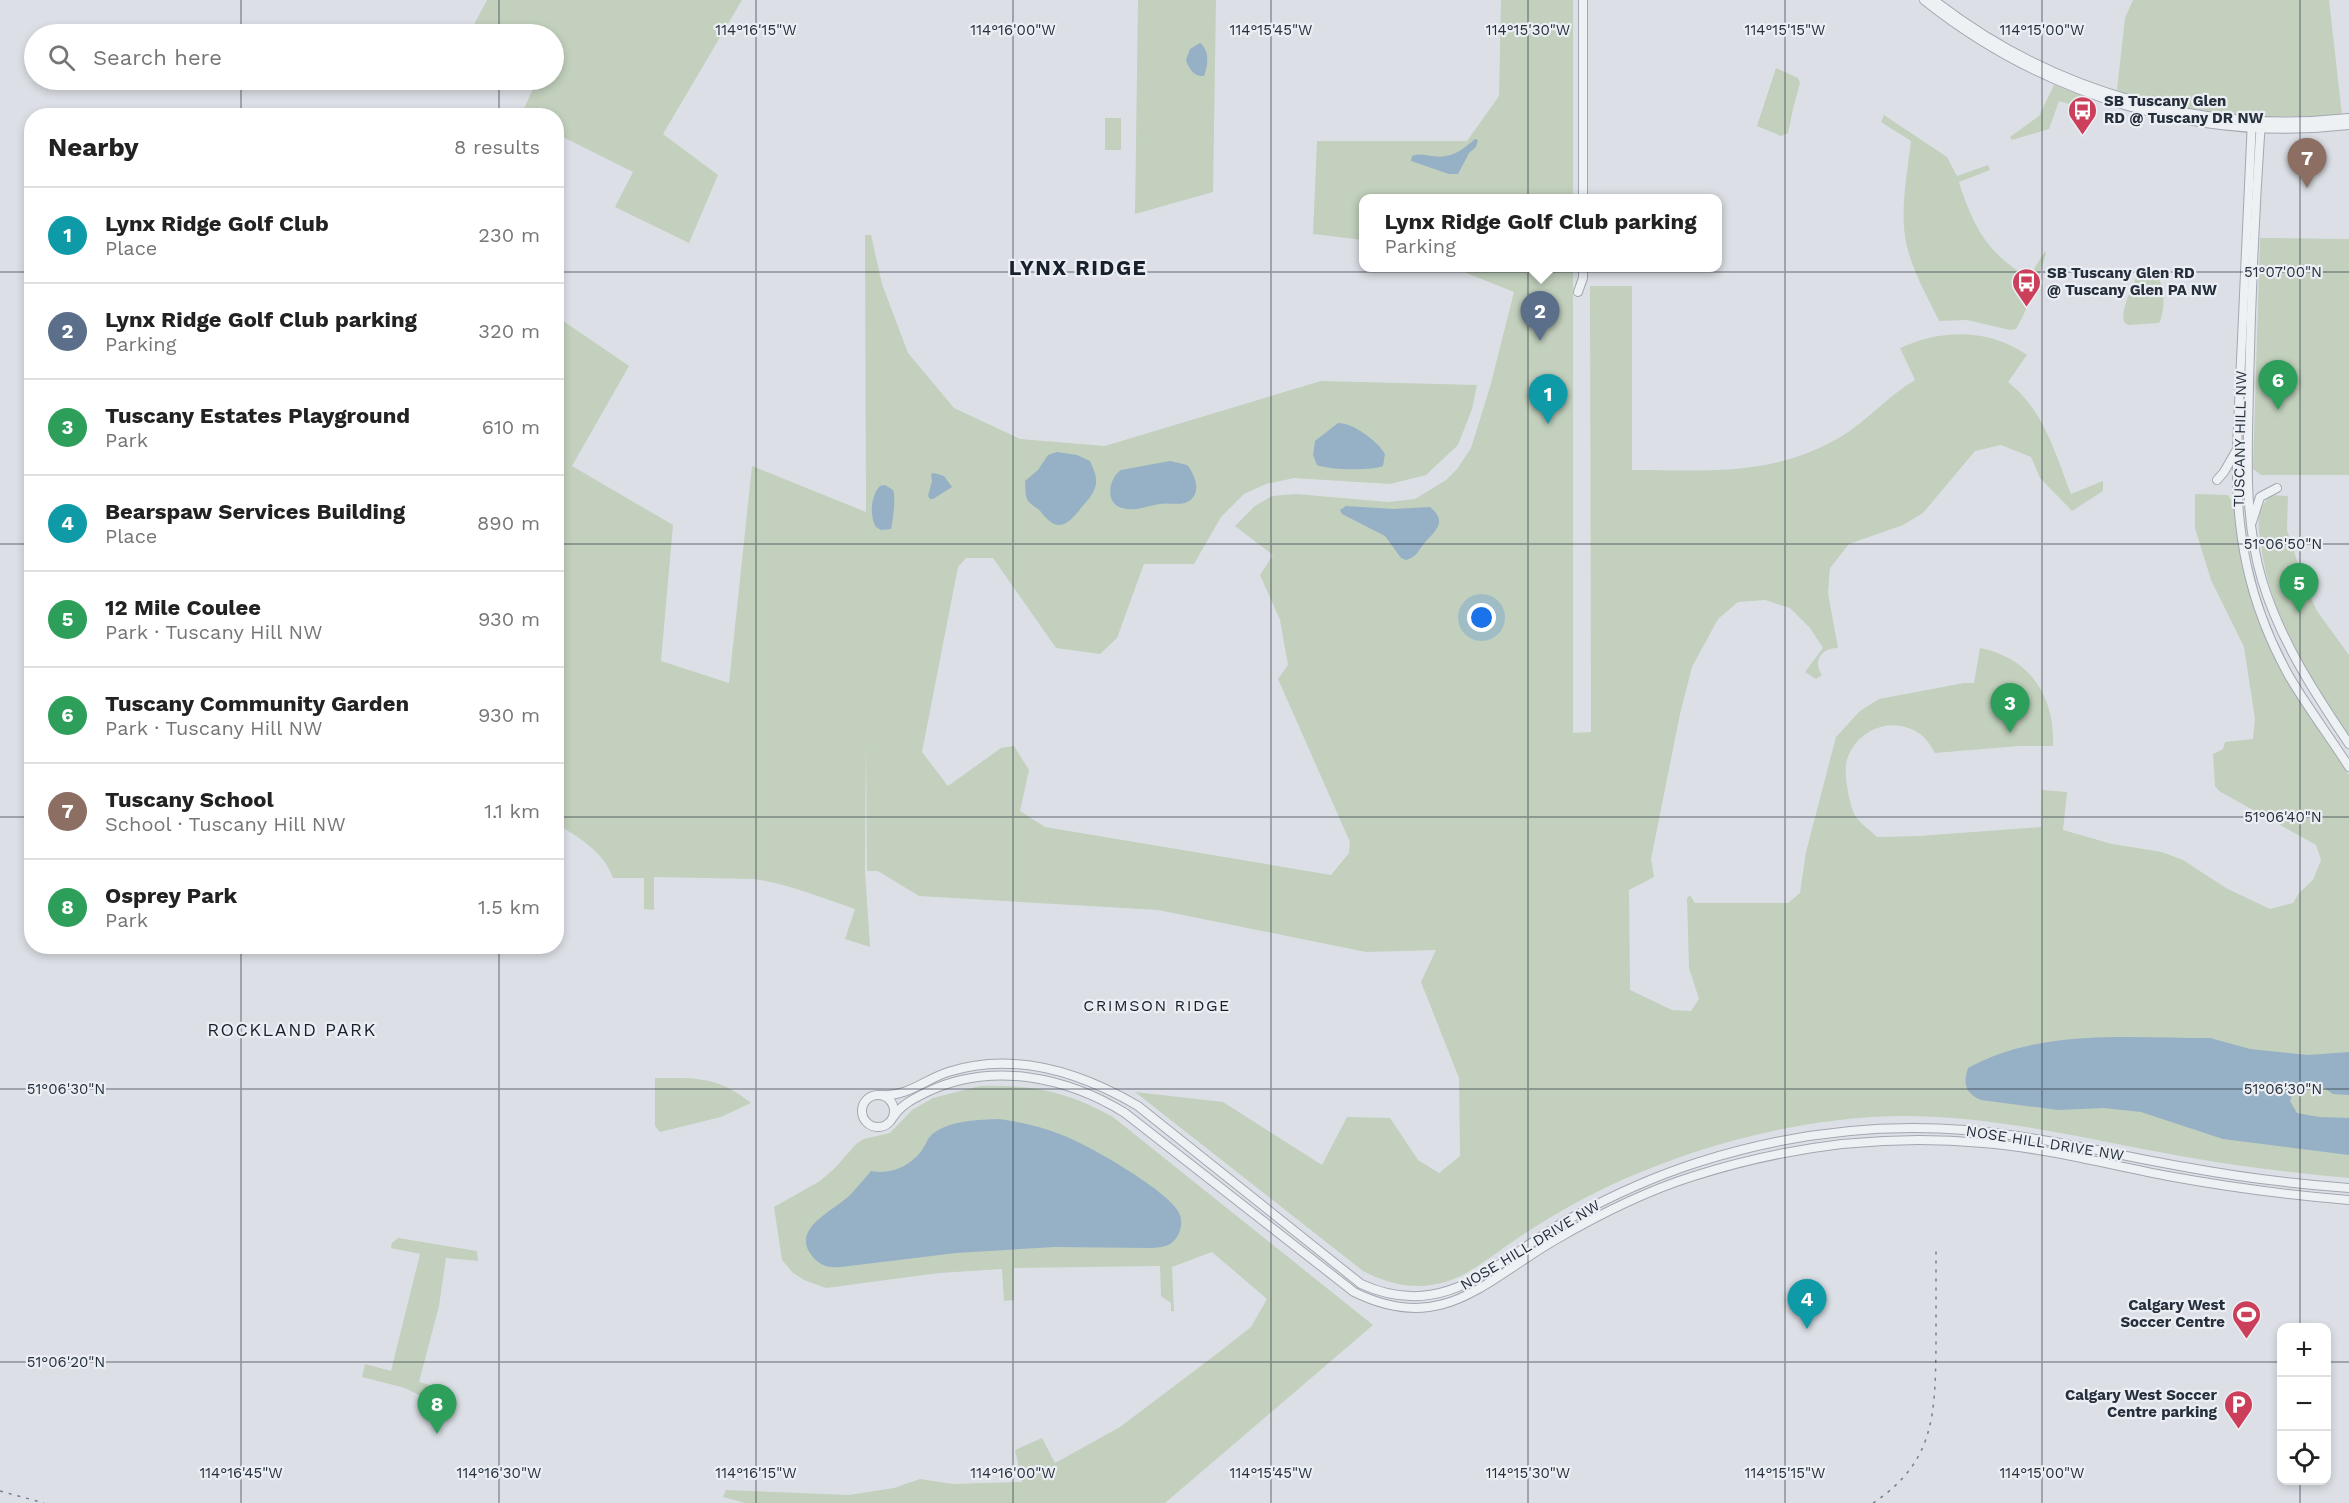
<!DOCTYPE html>
<html lang="en">
<head>
<meta charset="utf-8">
<style>
  :root { --surface:#fff; --page:#f6f6f6; --text:#222; --muted:#767676; --line:#e0e0e0; --accent:#7c3aed }
  body { margin:0; font-family:"Work Sans",sans-serif; background:var(--page); color:var(--text) }
  .controls { position:absolute; right:18px; bottom:18px; display:grid; overflow:hidden; border-radius:12px; box-shadow:0 3px 9px #0003 }
  .controls button { width:54px; height:54px; display:grid; place-items:center; padding:0; border:0; border-bottom:2px solid var(--line); background:var(--surface); color:var(--text); font:30px sans-serif }
  .you { position:absolute; left:1482px; top:618px; width:21px; height:21px; margin:-15px; border:4px solid #fff; border-radius:50%; background:#1a73e8; box-shadow:0 0 0 9px #1a73e833 }
  .badge { display:grid; place-items:center; width:39px; height:39px; border-radius:50%; background:var(--accent); color:#fff; font-size:20px; font-weight:700 }
  .pin { position:absolute; translate:-50% -50px; filter:drop-shadow(0 2px 3px #0008) }
  .pin::after { content:''; position:absolute; top:32px; width:21px; height:18px; background:inherit; clip-path:polygon(0 0,100% 0,50% 100%) }
  .popup { position:absolute; left:1359px; top:194px; width:363px; height:78px; box-sizing:border-box; display:grid; place-content:center; border-radius:12px; background:var(--surface); filter:drop-shadow(0 2px 4px #0005); font-size:20px; white-space:nowrap; color:var(--muted) }
  .popup b { font-size:22px; color:var(--text) }
  .popup::after { content:''; position:absolute; left:50%; top:100%; margin-left:-12px; border:12px solid transparent; border-top-color:var(--surface) }
  .list { margin:0; padding:0; list-style:none }
  h2 { display:flex; justify-content:space-between; align-items:center; height:78px; margin:0; padding:0 24px; font-size:26px }
  h2 small { font-size:20px; font-weight:400; color:var(--muted) }
  .list li { display:grid; grid-template-columns:39px 1fr auto; gap:18px; align-items:center; box-sizing:border-box; height:96px; padding:0 24px; border-top:2px solid var(--line) }
  .list b { display:block; font-size:22px; white-space:nowrap }
  .list p { margin:0; font-size:20px; white-space:nowrap; color:var(--muted) }
  .list em { font-size:20px; font-style:normal; color:var(--muted) }
  .icon { flex:none; width:33px; height:33px; fill:none; stroke:currentColor; stroke-width:2; stroke-linecap:round; stroke-linejoin:round }
  .map { position:relative; flex:none; width:2349px; height:1503px; overflow:hidden }
  .search { position:absolute; background:var(--surface); box-shadow:0 3px 9px #0003; left:24px; top:24px; width:540px; height:66px; display:flex; align-items:center; gap:15px; box-sizing:border-box; padding:0 21px; border-radius:33px; color:var(--muted); font-size:22px }
  .panel { position:absolute; background:var(--surface); box-shadow:0 3px 9px #0003; left:24px; top:108px; width:540px; height:846px; border-radius:24px }
  .map>svg:first-child { display:block }
  .green { fill:#c2d0bd }
  .water { fill:#96b0c6 }
  .lines { fill:none; stroke-linecap:round; stroke-linejoin:round }
  .minor-casing { stroke:#a2a7b0; stroke-width:10 }
  .minor { stroke:#eef1f4; stroke-width:8 }
  .rail { stroke:#75808f; stroke-width:1.5; stroke-dasharray:3 6; stroke-linecap:butt }
  .ticks { fill:none; stroke:#262f3c; stroke-width:1.5; stroke-opacity:0.45 }
  .labels { text-anchor:middle; stroke-width:4.5; stroke-linejoin:round; paint-order:stroke }
  .poi-label { font-size:15px; font-weight:bold; fill:#262f3c; stroke:#ebeff4; text-anchor:start }
  .street-label { font-size:15px; fill:#262f3c; stroke:#ebeff4 }
  .neighbourhood-label { font-size:16px; letter-spacing:1.5px; fill:#18202c; stroke:#ebeff4 }
  .quarter-label { font-size:18px; letter-spacing:1.5px; fill:#18202c; stroke:#ebeff4 }
  .district-label { font-size:21px; font-weight:bold; letter-spacing:1.5px; fill:#18202c; stroke:#ebeff4 }
  .ticks-label { font-size:15px; text-anchor:middle; fill:#262f3c; stroke:#ebeff4; stroke-width:4.5; stroke-linejoin:round; paint-order:stroke }
</style>
</head>
<body>
<div class="map">
<svg width="2349" height="1503" viewBox="0 0 2349 1503">
  <rect width="100%" height="100%" fill="#dce0e6"/>
  <g class="green">
    <polygon points="487,0 742,0 663,134 718,175 689,243 615,207 633,172 557,134 556,116 521,115 537,80 554,80 554,34 469,34"/>
    <polygon points="1138,0 1216,0 1213,192 1135,214"/>
    <polygon points="1501,0 1573,0 1573,198 1363,198 1363,240 1313,234 1317,141 1467,141 1499,96"/>
    <path d="M 2133,0 L 2329,0 L 2342,115 C 2282,118 2225,116 2166,104 C 2150,100 2132,97 2117,90 L 2125,18 Z"/>
    <polygon points="1776,68 1798,78 1800,83 1793,109 1788,133 1781,136 1757,126"/>
    <polygon points="2054,85 2087,98 2089,110 2059,101 2049,129 2012,140 2010,137 2039,116"/>
    <path d="M 1884,115 L 1947,157 L 1957,176 L 1988,165 L 1990,170 L 1959,182 C 1972,224 1988,256 2029,277 L 2045,251 L 2046,254 C 2038,280 2030,305 2016,329 L 2010,330 L 1967,320 L 1939,321 C 1929,300 1917,279 1910,257 C 1897,220 1907,178 1911,141 L 1881,122 Z"/>
    <rect x="1105" y="118" width="16" height="32"/>
    <path d="M 865,235 L 871,235 L 882,284 L 908,353 L 954,408 L 1020,439 L 1105,446 L 1321,381 L 1477,385 L 1472,409 L 1458,445 L 1426,475 L 1390,484 L 1294,478 L 1266,484 L 1244,494 L 1221,517 L 1194,564 L 1144,564 L 1117,638 L 1100,654 L 1056,648 L 993,558 L 966,558 L 958,567 L 922,752 L 948,786 L 1001,748 L 1014,746 L 1029,770 L 1020,811 L 1045,827 L 1331,875 L 1349,853 L 1350,842 L 1278,679 L 1288,665 L 1280,620 L 1260,575 L 1273,555 L 1235,526 L 1255,506 L 1272,496 L 1296,494 L 1388,502 L 1415,499 L 1446,480 L 1457,469 L 1471,448 L 1490,387 L 1514,292 L 1454,268 L 1573,268 L 1573,733 L 1591,732 L 1590,286 L 1632,286 L 1632,470 C 1708,470 1774,477 1842,436 C 1868,420 1888,396 1915,380 L 1900,348 C 1941,329 1989,328 2027,355 L 2008,382 C 2044,410 2055,453 2071,494 L 2103,481 L 2103,491 L 2072,511 L 2040,478 L 2031,457 L 2001,445 L 1975,451 L 1923,513 L 1903,525 L 1849,544 L 1830,568 L 1828,593 L 1838,648 C 1822,648 1812,660 1822,675 L 1816,679 L 1805,672 L 1823,648 L 1810,628 L 1790,608 L 1765,600 L 1738,602 L 1718,619 L 1692,667 L 1680,714 L 1651,859 L 1654,877 L 1629,890 L 1630,990 L 1672,1010 L 1691,1011 L 1699,999 L 1689,968 L 1687,898 L 1690,895 L 1695,903 L 1788,903 L 1800,893 L 1806,852 L 1836,737 L 1860,711 L 1879,699 L 1964,683 L 1974,683 L 1980,648 C 2030,658 2055,696 2053,746 L 2019,746 L 1935,753 C 1930,745 1926,737 1917,732 C 1891,716 1856,730 1847,760 C 1843,772 1849,801 1854,814 C 1858,822 1870,830 1877,837 L 1919,836 L 2041,827 L 2042,790 L 2067,792 L 2063,830 L 2112,844 L 2162,852 L 2183,860 L 2226,888 L 2270,909 L 2293,903 L 2299,893 L 2313,880 L 2321,860 L 2316,845 L 2219,791 L 2215,786 L 2213,754 L 2223,749 L 2225,742 L 2253,739 L 2255,719 L 2244,647 L 2211,580 L 2195,528 L 2195,494 L 2228,495 L 2234,505 L 2241,560 L 2256,615 L 2288,681 L 2349,775 L 2349,1178 C 2292,1173 2236,1166 2180,1156 C 2086,1139 1993,1115 1898,1116 C 1804,1118 1708,1142 1622,1180 C 1586,1196 1551,1216 1518,1238 C 1498,1251 1471,1274 1448,1281 C 1418,1291 1390,1285 1363,1271 L 1135,1092 L 1223,1102 L 1322,1165 L 1347,1117 L 1390,1118 L 1418,1160 L 1439,1173 L 1460,1156 L 1459,1078 L 1421,982 L 1436,950 L 1366,952 L 1158,910 L 919,896 L 878,871 L 867,871 L 866,739 L 865,871 L 870,947 L 845,939 L 855,909 C 822,898 789,884 754,879 L 654,877 L 654,910 L 644,909 L 644,878 L 613,878 C 604,853 583,840 560,826 L 561,632 L 556,629 L 556,316 L 629,366 L 572,466 L 673,525 L 661,661 L 729,683 L 752,466 L 866,512 Z"/>
    <polygon points="2260,238 2349,239 2349,475 2261,475 2253,469"/>
    <path d="M 2139,276 L 2159,279 C 2165,290 2165,312 2159,323 L 2128,325 L 2124,322 C 2121,308 2131,291 2136,277 Z"/>
    <path d="M 2271,495 L 2288,496 L 2287,530 L 2305,585 L 2317,611 L 2349,655 L 2349,736 C 2310,677 2271,618 2261,546 C 2258,526 2255,510 2271,495 Z"/>
    <path d="M 655,1078 C 695,1078 718,1076 751,1103 L 721,1117 L 660,1132 L 655,1126 Z"/>
    <path d="M 980,1086 C 1031,1084 1069,1092 1113,1117 L 1373,1325 L 1165,1503 L 745,1503 L 723,1497 L 726,1490 L 849,1495 L 894,1488 L 920,1479 L 953,1484 L 1022,1482 L 1015,1450 L 1042,1438 L 1055,1463 L 1120,1427 L 1214,1356 L 1251,1327 L 1267,1299 L 1212,1252 L 1172,1267 L 1174,1311 L 1171,1311 L 1171,1303 L 1161,1296 L 1160,1266 L 1014,1268 L 1014,1300 L 1004,1301 L 1002,1269 L 939,1273 L 826,1288 L 804,1280 L 793,1273 L 782,1260 L 774,1207 L 820,1181 L 836,1167 L 856,1144 L 864,1139 L 890,1133 L 912,1110 L 933,1098 Z"/>
    <polygon points="398,1238 477,1251 478,1261 446,1258 439,1306 419,1382 447,1390 445,1403 441,1406 405,1388 362,1377 365,1364 391,1371 420,1254 391,1248 392,1243"/>
  </g>
  <g class="water">
    <path d="M 1200,43 C 1210,51 1208,65 1204,76 C 1194,77 1189,69 1186,60 L 1190,49 Z"/>
    <path d="M 1475,139 L 1478,140 L 1476,147 L 1469,153 L 1458,174 L 1449,174 L 1411,161 L 1412,156 C 1419,153 1424,155 1432,156 C 1451,159 1461,151 1475,139 Z"/>
    <path d="M 1338,423 C 1354,423 1377,441 1385,454 L 1383,466 C 1371,471 1329,470 1317,465 L 1313,455 L 1315,441 Z"/>
    <path d="M 1057,452 L 1077,455 L 1090,461 C 1093,468 1097,476 1096,484 C 1094,494 1087,501 1081,508 C 1067,526 1057,533 1041,512 C 1038,508 1033,506 1030,503 C 1024,498 1026,488 1025,481 L 1038,470 L 1048,455 Z"/>
    <path d="M 1170,461 L 1187,465 C 1195,474 1203,494 1187,502 C 1179,506 1168,502 1159,504 C 1147,506 1135,512 1122,508 C 1104,503 1109,478 1121,470 Z"/>
    <polygon points="934,473 944,476 952,487 933,499 930,499 928,496 932,481 931,474"/>
    <path d="M 885,485 L 893,490 C 896,498 893,520 891,529 L 881,530 L 876,527 C 869,515 871,495 880,486 Z"/>
    <path d="M 1346,506 L 1394,509 L 1430,507 C 1446,520 1438,529 1427,540 C 1419,548 1418,557 1406,560 L 1401,558 L 1385,536 L 1342,514 L 1340,510 Z"/>
    <path d="M 2210,1038 L 2250,1049 L 2308,1055 L 2349,1052 L 2349,1095 L 2333,1094 L 2317,1083 L 2310,1082 L 2292,1096 L 2290,1101 L 2297,1113 L 2319,1117 L 2349,1118 L 2349,1155 L 2223,1139 L 2141,1112 L 2104,1108 L 2058,1110 L 1981,1100 C 1965,1093 1963,1084 1968,1068 C 2040,1028 2131,1038 2210,1038 Z"/>
    <path d="M 999,1119 C 1021,1122 1042,1127 1062,1135 C 1087,1144 1165,1189 1178,1211 C 1182,1217 1182,1226 1179,1233 C 1174,1245 1165,1247 1153,1248 L 1054,1247 L 956,1253 L 841,1267 C 829,1268 820,1266 812,1256 C 790,1229 833,1211 849,1196 C 857,1188 864,1179 871,1171 C 892,1175 913,1165 924,1147 C 928,1140 928,1137 935,1132 C 954,1120 978,1120 999,1119 Z"/>
  </g>
  <g class="lines">
    <defs>
      <g id="minor">
        <path d="M 1924,0 C 2043,95 2197,143 2349,125"/>
        <path d="M 1934,0 C 2052,92 2200,134 2349,118"/>
        <path d="M 2252,120 L 2237,448 C 2235,532 2248,602 2289,676 C 2307,707 2330,737 2349,767"/>
        <path d="M 2261,120 C 2255,208 2251,297 2249,385 C 2248,450 2243,516 2262,580 C 2280,640 2314,692 2349,744"/>
        <polyline points="1583,198 1583,0"/>
        <polyline points="1578,292 1583,278 1583,268"/>
        <polyline points="2217,480 2224,472 2236,451"/>
        <polyline points="2252,522 2260,497 2277,488"/>
        <circle cx="878" cy="1111" r="16"/>
        <path d="M 883,1095 C 906,1097 926,1079 948,1072 C 1014,1051 1080,1072 1138,1106 L 1361,1284 C 1448,1324 1500,1257 1571,1218 C 1611,1196 1655,1176 1699,1162 C 1784,1135 1876,1123 1965,1130 C 2039,1136 2112,1154 2185,1167 C 2239,1177 2294,1184 2349,1188"/>
        <path d="M 894,1116 C 902,1104 915,1098 927,1092 C 992,1061 1067,1077 1125,1113 L 1354,1292 C 1443,1336 1485,1280 1557,1239 C 1600,1214 1646,1191 1694,1176 C 1788,1146 1885,1134 1983,1143 C 2045,1148 2106,1164 2168,1176 C 2228,1187 2288,1195 2349,1200"/>
      </g>
    </defs>
    <use href="#minor" class="minor-casing"/>
    <use href="#minor" class="minor"/>
    <g class="rail">
      <polyline points="0,1491 44,1503"/>
      <path d="M 1873,1503 C 1935,1462 1935,1414 1936,1346 C 1936,1314 1936,1282 1936,1250"/>
    </g>
  </g>
  <path class="ticks" d="M 241,0 L 241,34M 499,0 L 499,34M 756,0 L 756,1503M 1013,0 L 1013,1503M 1271,0 L 1271,1503M 1528,0 L 1528,1503M 1785,0 L 1785,1503M 2042,0 L 2042,1503M 2300,0 L 2300,1328M 241,80 L 241,116M 499,80 L 499,116M 0,272 L 32,272M 556,272 L 2349,272M 0,544 L 32,544M 556,544 L 2349,544M 0,817 L 32,817M 556,817 L 2349,817M 241,946 L 241,1503M 499,946 L 499,1503M 0,1089 L 2349,1089M 0,1362 L 2282,1362M 2326,1362 L 2349,1362M 2300,1480 L 2300,1503"/>
  <defs>
    <symbol id="bus-pin" viewBox="-11 -11 22 30"><path d="M0 17L-7.5 6A9.5 9.5 0 1 1 7.5 6Z" fill="#cc3f5b" stroke="#ebeff4"/><path d="M-5-6H5V4H4V6H2V4H-2V6H-4V4H-5ZM-3.5-4V0h7V-4ZM-3.5 1.2v1.5H-2V1.2ZM2 1.2v1.5H3.5V1.2Z" fill="#fff"/></symbol>
    <symbol id="stadium-pin" viewBox="-11 -11 22 30"><path d="M0 17L-7.5 6A9.5 9.5 0 1 1 7.5 6Z" fill="#cc3f5b" stroke="#ebeff4"/><path d="M0-5a6.5 5 0 1 0 0 10a6.5 5 0 1 0 0-10ZM-3.5-1.8h7v3.6h-7Z" fill="#fff"/></symbol>
    <symbol id="parking-pin" viewBox="-11 -11 22 30"><path d="M0 17L-7.5 6A9.5 9.5 0 1 1 7.5 6Z" fill="#cc3f5b" stroke="#ebeff4"/><path d="M-3.5-5.5H1a3.5 3.5 0 0 1 0 7H-1V5.5H-3.5ZM-1-3.4V-.6H.8a1.4 1.4 0 0 0 0-2.8Z" fill="#fff"/></symbol>
  </defs>
  <g fill-rule="evenodd">
    <use href="#bus-pin" x="2066" y="94" width="33" height="45"/>
    <use href="#bus-pin" x="2010" y="266" width="33" height="45"/>
    <use href="#stadium-pin" x="2230" y="1298" width="33" height="45"/>
    <use href="#parking-pin" x="2222" y="1388" width="33" height="45"/>
  </g>
  <g class="labels">
    <g class="poi-label">
      <text x="2104" y="106">SB Tuscany Glen<tspan x="2104" dy="17">RD @ Tuscany DR NW</tspan></text>
      <text x="2047" y="278">SB Tuscany Glen RD<tspan x="2047" dy="17">@ Tuscany Glen PA NW</tspan></text>
      <text x="2225" y="1310" text-anchor="end">Calgary West<tspan x="2225" dy="17">Soccer Centre</tspan></text>
      <text x="2217" y="1400" text-anchor="end">Calgary West Soccer<tspan x="2217" dy="17">Centre parking</tspan></text>
    </g>
    <g class="street-label">
      <text transform="translate(2240 439) rotate(-89)" y="5">TUSCANY HILL NW</text>
      <text transform="translate(2045 1143) rotate(9)" y="5">NOSE HILL DRIVE NW</text>
      <text transform="translate(1530 1245) rotate(-31)" y="5">NOSE HILL DRIVE NW</text>
    </g>
    <g class="neighbourhood-label">
      <text x="1157" y="1011">CRIMSON RIDGE</text>
    </g>
    <g class="quarter-label">
      <text x="292" y="1036">ROCKLAND PARK</text>
    </g>
    <g class="district-label">
      <text x="1078" y="275">LYNX RIDGE</text>
    </g>
  </g>
  <g class="ticks-label">
    <text x="756" y="35">114°16'15"W</text>
    <text x="1013" y="35">114°16'00"W</text>
    <text x="1271" y="35">114°15'45"W</text>
    <text x="1528" y="35">114°15'30"W</text>
    <text x="1785" y="35">114°15'15"W</text>
    <text x="2042" y="35">114°15'00"W</text>
    <text x="2283" y="277">51°07'00"N</text>
    <text x="2283" y="549">51°06'50"N</text>
    <text x="2283" y="822">51°06'40"N</text>
    <text x="66" y="1094">51°06'30"N</text>
    <text x="2283" y="1094">51°06'30"N</text>
    <text x="66" y="1367">51°06'20"N</text>
    <text x="241" y="1478">114°16'45"W</text>
    <text x="499" y="1478">114°16'30"W</text>
    <text x="756" y="1478">114°16'15"W</text>
    <text x="1013" y="1478">114°16'00"W</text>
    <text x="1271" y="1478">114°15'45"W</text>
    <text x="1528" y="1478">114°15'30"W</text>
    <text x="1785" y="1478">114°15'15"W</text>
    <text x="2042" y="1478">114°15'00"W</text>
  </g>
</svg>
<div class="controls">
<button>+</button>
<button>−</button>
<button><svg class="icon" aria-label="locate" viewBox="0 0 24 24"><circle cx="12" cy="12" r="6"/><path d="M12 2v4M12 18v4M2 12h4M18 12h4"/></svg></button>
</div>
<div class="you"></div>
<div class="pin badge" style="left:1548px;top:424px;background:#0f9aa8">1</div>
<div class="pin badge" style="left:1540px;top:341px;background:#5c6f8a">2</div>
<div class="popup"><b>Lynx Ridge Golf Club parking</b>Parking</div>
<div class="pin badge" style="left:2010px;top:733px;background:#2e9e5b">3</div>
<div class="pin badge" style="left:1807px;top:1329px;background:#0f9aa8">4</div>
<div class="pin badge" style="left:2299px;top:613px;background:#2e9e5b">5</div>
<div class="pin badge" style="left:2278px;top:410px;background:#2e9e5b">6</div>
<div class="pin badge" style="left:2307px;top:188px;background:#8d6e63">7</div>
<div class="pin badge" style="left:437px;top:1434px;background:#2e9e5b">8</div>
<div class="search"><svg class="icon" aria-label="search" viewBox="0 0 24 24"><circle cx="10" cy="10" r="6"/><path d="M15 15l6 6"/></svg>Search here</div>
<section class="panel">
<h2>Nearby<small>8 results</small></h2>
<ul class="list">
<li><span class="badge" style="background:#0f9aa8">1</span><div><b>Lynx Ridge Golf Club</b><p>Place</p></div><em>230 m</em></li>
<li><span class="badge" style="background:#5c6f8a">2</span><div><b>Lynx Ridge Golf Club parking</b><p>Parking</p></div><em>320 m</em></li>
<li><span class="badge" style="background:#2e9e5b">3</span><div><b>Tuscany Estates Playground</b><p>Park</p></div><em>610 m</em></li>
<li><span class="badge" style="background:#0f9aa8">4</span><div><b>Bearspaw Services Building</b><p>Place</p></div><em>890 m</em></li>
<li><span class="badge" style="background:#2e9e5b">5</span><div><b>12 Mile Coulee</b><p>Park · Tuscany Hill NW</p></div><em>930 m</em></li>
<li><span class="badge" style="background:#2e9e5b">6</span><div><b>Tuscany Community Garden</b><p>Park · Tuscany Hill NW</p></div><em>930 m</em></li>
<li><span class="badge" style="background:#8d6e63">7</span><div><b>Tuscany School</b><p>School · Tuscany Hill NW</p></div><em>1.1 km</em></li>
<li><span class="badge" style="background:#2e9e5b">8</span><div><b>Osprey Park</b><p>Park</p></div><em>1.5 km</em></li>
</ul>
</section>
</div>
</body>
</html>
